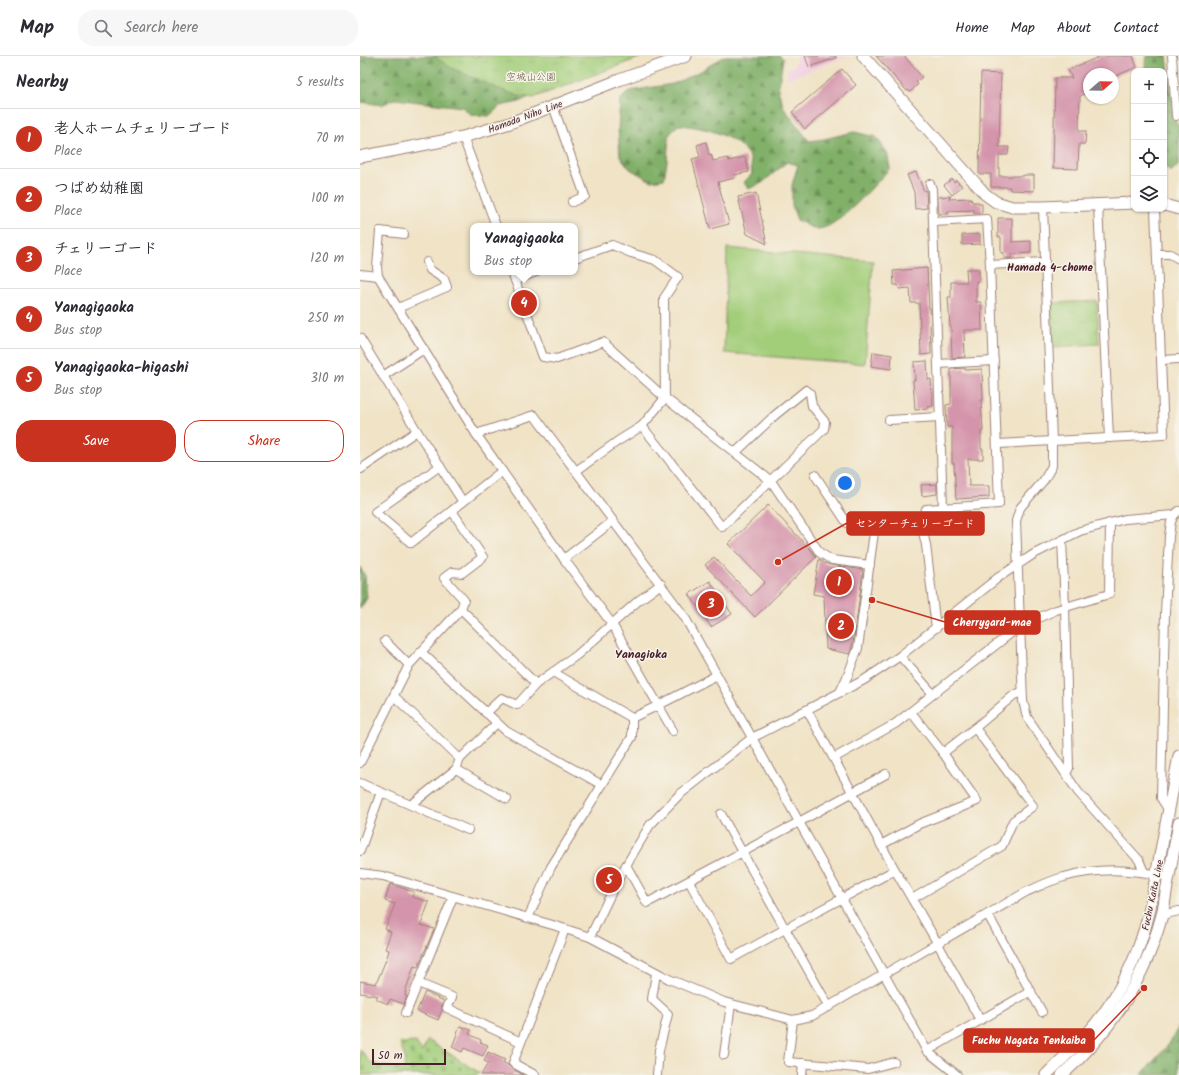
<!DOCTYPE html>
<html lang="en">
<head>
<meta charset="utf-8">
<style>
  :root { --surface:#fff; --page:#f7f7f7; --text:#2b2b33; --muted:#7c7c81; --line:#e1e1e2; --accent:#c8321e }
  body { margin:0; font-family:Kalam,"Klee One",sans-serif; background:var(--page); color:var(--text) }
  .controls { position:absolute; right:12px; top:12px; display:grid; overflow:hidden; border-radius:8px; box-shadow:0 1px 3px #0004 }
  .controls button { width:36px; height:36px; display:grid; place-items:center; padding:0; border:0; border-bottom:1px solid var(--line); background:var(--surface); color:var(--text); font:20px sans-serif }
  .compass { position:absolute; left:723px; top:12px; width:36px; height:36px; border-radius:50%; background:var(--surface); box-shadow:0 1px 3px #0004; rotate:70deg }
  .scale { position:absolute; left:12px; bottom:10px; width:74px; box-sizing:border-box; padding-left:4px; border:2px solid #4a1f2b; border-top:0; font-size:11px; line-height:14px; white-space:nowrap; color:#4a1f2b; -webkit-text-stroke:3px #f7f3e8; paint-order:stroke }
  .you { position:absolute; left:485px; top:427px; width:14px; height:14px; margin:-10px; border:3px solid #fff; border-radius:50%; background:#1a73e8; box-shadow:0 0 0 6px #1a73e833 }
  .badge { display:grid; place-items:center; width:26px; height:26px; border-radius:50%; background:var(--accent); color:#fff; font-size:13px; font-weight:700 }
  .pin { position:absolute; translate:-50% -50%; border:2px solid #fff; box-shadow:0 1px 4px #0006 }
  .popup { position:absolute; left:110px; top:167px; width:108px; height:52px; box-sizing:border-box; display:grid; place-content:center; border-radius:8px; background:var(--surface); filter:drop-shadow(0 1px 3px #0005); font-size:13px; white-space:nowrap; color:var(--muted) }
  .popup b { font-size:15px; color:var(--text) }
  .popup::after { content:''; position:absolute; left:50%; top:100%; margin-left:-8px; border:8px solid transparent; border-top-color:var(--surface) }
  .list { margin:0; padding:0; list-style:none }
  h2 { display:flex; justify-content:space-between; align-items:center; height:52px; margin:0; padding:0 16px; font-size:17px }
  h2 small { font-size:13px; font-weight:400; color:var(--muted) }
  .list li { display:grid; grid-template-columns:26px 1fr auto; gap:12px; align-items:center; box-sizing:border-box; height:60px; padding:0 16px; border-top:1px solid var(--line) }
  .list b { display:block; font-size:15px; white-space:nowrap }
  .list p { margin:0; font-size:13px; white-space:nowrap; color:var(--muted) }
  .list em { font-size:13px; font-style:normal; color:var(--muted) }
  .actions { display:flex; gap:8px; padding:12px 16px }
  .actions a { flex:1; padding:9px 0; border:1px solid var(--accent); border-radius:16px; text-align:center; font-size:14px; color:var(--accent) }
  .actions .main { background:var(--accent); color:#fff }
  .icon { flex:none; width:22px; height:22px; fill:none; stroke:currentColor; stroke-width:2; stroke-linecap:round; stroke-linejoin:round }
  .map { position:relative; flex:none; width:819px; height:1019px; overflow:hidden }
  header { display:flex; align-items:center; gap:24px; box-sizing:border-box; height:56px; padding:0 20px; background:var(--surface); border-bottom:1px solid var(--line) }
  header strong { font-size:19px }
  nav { display:flex; gap:22px; margin-inline-start:auto; font-size:14px }
  .search { width:280px; height:36px; background:var(--page); display:flex; align-items:center; gap:10px; box-sizing:border-box; padding:0 14px; border-radius:16px; color:var(--muted); font-size:15px }
  main { display:flex }
  aside { flex:1; background:var(--surface) }
  .map>svg:first-child { display:block }
  .built { fill:#f2cfe2 }
  .grass { fill:#a2cd79; stroke:#767652 }
  .forest { fill:url(#forest-firs); stroke:#66684a }
  .cemetery { fill:url(#cemetery-stones); stroke:#767652 }
  .park { fill:url(#park-tufts); stroke:#767652 }
  .building { fill:#d494ab }
  .lines { fill:none; stroke-linecap:round; stroke-linejoin:round }
  .street-casing { stroke:#9d8178; stroke-width:10 }
  .secondary-casing { stroke:#9d8178; stroke-width:13 }
  .street { stroke:#fff; stroke-width:8 }
  .secondary { stroke:#fff; stroke-width:11 }
  .labels { text-anchor:middle; stroke-width:3; stroke-linejoin:round; paint-order:stroke }
  .park-label { font-size:10px; fill:#645342; stroke:#f7f3e8 }
  .street-label { font-size:10px; fill:#4a1f2b; stroke:#f7f3e8 }
  .neighbourhood-label { font-size:11px; font-weight:bold; fill:#4a1f2b; stroke:#f7f3e8 }
  .quarter-label { font-size:12px; font-weight:bold; fill:#4a1f2b; stroke:#f7f3e8 }
  .leader { fill:none; stroke:#c8321e; stroke-width:1.5 }
  .callout-dot { fill:#c8321e; stroke:#f7f3e8; stroke-width:1.5 }
  .callout { fill:#c8321e; stroke:#c8321e; stroke-width:1.5 }
  .callout-label { font-size:11px; text-anchor:middle; font-weight:bold; fill:#fff }
</style>
</head>
<body>
<header>
<strong>Map</strong>
<div class="search"><svg class="icon" aria-label="search" viewBox="0 0 24 24"><circle cx="10" cy="10" r="6"/><path d="M15 15l6 6"/></svg>Search here</div>
<nav><a>Home</a><a>Map</a><a>About</a><a>Contact</a></nav>
</header>
<main>
<aside>
<h2>Nearby<small>5 results</small></h2>
<ul class="list">
<li><span class="badge">1</span><div><b>老人ホームチェリーゴード</b><p>Place</p></div><em>70 m</em></li>
<li><span class="badge">2</span><div><b>つばめ幼稚園</b><p>Place</p></div><em>100 m</em></li>
<li><span class="badge">3</span><div><b>チェリーゴード</b><p>Place</p></div><em>120 m</em></li>
<li><span class="badge">4</span><div><b>Yanagigaoka</b><p>Bus stop</p></div><em>250 m</em></li>
<li><span class="badge">5</span><div><b>Yanagigaoka-higashi</b><p>Bus stop</p></div><em>310 m</em></li>
</ul>
<div class="actions"><a class="main">Save</a><a>Share</a></div>
</aside>
<div class="map">
<svg width="819" height="1019" viewBox="0 0 819 1019">
  <defs>
    <pattern id="forest-firs" width="22" height="20" patternUnits="userSpaceOnUse"><rect width="22" height="20" fill="#81b069"/><path d="M5 1l3.5 6h-7zM16 11l3.5 6h-7z" fill="#6c8f57"/></pattern>
    <pattern id="cemetery-stones" width="16" height="16" patternUnits="userSpaceOnUse"><rect width="16" height="16" fill="#a2cd79"/><path d="M2 7V4a2 2 0 0 1 4 0v3zM10 15v-3a2 2 0 0 1 4 0v3z" fill="#8db069"/></pattern>
    <pattern id="park-tufts" width="24" height="20" patternUnits="userSpaceOnUse"><rect width="24" height="20" fill="#a2cd79"/><path d="M3 7l-1-3M5 7V3M7 7l1-3M15 17l-1-3M17 17v-4M19 17l1-3" fill="none" stroke="#8db069"/></pattern>
  </defs>
  <rect width="100%" height="100%" fill="#f7f3e8"/>
  <filter id="ink" filterUnits="userSpaceOnUse"><feTurbulence type="fractalNoise" baseFrequency=".025" numOctaves="2"/><feDisplacementMap in="SourceGraphic" scale="8" xChannelSelector="R" yChannelSelector="G"/><feConvolveMatrix kernelMatrix="1 2 1 2 8 2 1 2 1" color-interpolation-filters="sRGB"/></filter>
  <filter id="wash" filterUnits="userSpaceOnUse"><feTurbulence type="fractalNoise" baseFrequency=".012" numOctaves="4" result="noise"/><feDisplacementMap in="SourceGraphic" scale="16" xChannelSelector="R" yChannelSelector="G"/><feGaussianBlur stdDeviation="0.9" result="paint"/><feColorMatrix in="noise" values="0 0 0 0 0 0 0 0 0 0 0 0 0 0 0 0 0 1.4 0 .05"/><feComposite in="paint" operator="in"/></filter>
  <g filter="url(#wash)">
    <rect width="100%" height="100%" fill="#f0e3c6"/>
    <polygon class="built" points="437,0 489,0 427,23 427,12 434,11"/>
    <polygon class="grass" points="367,192 513,205 505,308 364,297"/>
    <g class="forest">
      <polygon points="0,0 119,0 179,36 159,46 140,50 129,60 112,59 102,51 34,43 22,49 0,46"/>
      <path d="M 365,0 L 420,0 L 423,3 L 418,34 L 424,52 L 449,85 L 464,83 L 494,76 L 516,81 L 527,96 L 530,112 C 516,127 477,174 457,173 C 452,173 442,166 437,164 L 432,150 L 432,129 L 438,109 L 427,106 L 402,127 L 388,133 L 384,126 L 392,118 C 391,113 392,105 389,100 C 377,79 340,70 318,69 L 309,79 L 307,105 L 304,123 L 291,125 L 270,113 L 260,100 L 258,73 L 260,44 L 269,35 L 313,28 L 339,16 Z"/>
      <polygon points="787,0 807,0 814,63 819,71 819,109 810,116 804,109 804,15 784,15"/>
      <polygon points="0,511 5,520 7,542 0,553"/>
      <polygon points="819,970 819,1019 781,1019 809,988"/>
    </g>
    <polygon class="cemetery" points="68,984 120,1017 118,1019 0,1019 0,993 10,1006 18,1009 44,1014 45,1003 40,987 56,986 62,996"/>
    <g class="park">
      <polygon points="74,0 284,0 173,42 156,39 134,31 90,11"/>
      <polygon points="737,245 739,288 693,291 691,247"/>
    </g>
    <g id="blocks">
      <g class="building">
        <polygon points="445,0 476,0 476,2 449,11"/>
        <polygon points="516,0 544,0 562,21 556,26 558,28 550,36 548,34 547,35"/>
        <polygon points="741,0 773,0 777,11 753,21 753,18 729,18 729,36 720,40 719,75 726,75 725,88 719,88 718,113 693,112 695,22 712,22 708,14"/>
        <polygon points="482,13 496,29 445,73 432,56"/>
        <polygon points="621,17 641,18 639,91 649,91 648,99 639,99 639,120 664,120 664,119 674,119 674,135 650,134 650,131 631,131 631,118 619,118"/>
        <polygon points="346,86 349,99 351,98 353,105 368,102 369,105 385,101 389,116 374,119 375,122 358,126 369,168 350,173 332,103 340,101 337,89"/>
        <polygon points="556,116 564,135 566,134 567,152 555,153 554,136 547,119"/>
        <polygon points="592,123 594,126 596,124 602,130 592,139 584,129"/>
        <polygon points="396,137 407,188 387,178 378,141"/>
        <polygon points="591,140 588,143 611,142 612,146 619,146 619,148 622,148 622,157 614,157 614,154 588,155 588,158 579,158 578,141"/>
        <polygon points="638,162 652,162 652,186 671,185 671,197 652,198 652,202 644,202 644,197 641,197 641,181 638,181"/>
        <polygon points="620,178 620,188 602,189 602,179"/>
        <polygon points="567,212 569,252 570,252 571,268 570,268 571,298 561,299 559,247 551,247 550,232 539,233 538,229 534,229 533,215"/>
        <polygon points="606,213 619,213 619,225 616,225 616,246 621,246 622,274 604,274 605,301 592,302 591,271 590,271 588,241 591,241 591,226 607,226"/>
        <polygon points="513,296 532,299 531,313 511,310"/>
        <polygon points="567,305 568,324 571,323 573,350 568,351 568,353 555,354 553,324 555,324 554,306"/>
        <polygon points="605,312 605,314 622,313 623,344 621,344 623,375 621,375 621,393 623,393 623,403 608,403 609,430 629,430 629,441 596,443 594,407 592,407 592,371 587,371 586,349 591,348 591,313"/>
        <polygon points="577,428 577,438 562,440 561,429"/>
        <polygon points="408,449 451,494 456,501 395,561 345,509 354,501 391,540 405,526 368,488"/>
        <polygon points="459,503 464,507 471,509 503,514 494,582 490,598 466,593 464,540 453,538"/>
        <polygon points="350,525 372,558 351,571 329,538"/>
        <polygon points="30,828 54,836 52,841 69,846 61,869 74,873 58,911 54,910 45,936 46,936 45,940 47,940 44,948 30,943 28,948 16,943 18,940 0,937 0,925 16,928 27,901 29,894 25,893 31,876 25,873 35,848 25,845"/>
        <polygon points="65,936 84,945 82,950 82,954 78,964 57,955"/>
        <polygon points="100,970 111,974 109,978 121,984 120,986 128,989 123,1000 104,992 102,996 92,991"/>
        <polygon points="128,996 145,1004 143,1006 163,1019 121,1019 128,1007 124,1005"/>
      </g>
    </g>
  </g>
  <g filter="url(#ink)">
    <use href="#blocks" fill-opacity="0" stroke="#9d8178" stroke-width="1"/>
    <g class="lines">
      <defs>
        <g id="street">
          <polyline points="812,0 816,60"/>
          <polyline points="193,50 225,140 212,146"/>
          <polyline points="103,81 136,170"/>
          <polyline points="570,128 572,133 573,166"/>
          <polyline points="738,149 749,382"/>
          <polyline points="683,151 692,385 692,410 684,424 660,452 656,465 663,645 667,661 718,736 779,804 784,816"/>
          <polyline points="797,198 810,198 819,203"/>
          <polyline points="215,202 252,189 271,197 295,204 318,221 304,242 305,342 282,370 258,385 216,415"/>
          <polyline points="630,209 685,206"/>
          <polyline points="152,216 183,301 197,303 243,286 305,342 411,425 460,497 472,504 510,509"/>
          <polyline points="0,218 18,220 116,378 204,503 252,568 313,675"/>
          <polyline points="18,220 17,211 20,175 44,178"/>
          <polyline points="155,224 176,216"/>
          <polyline points="38,252 87,231 84,223 70,214 67,206"/>
          <polyline points="0,282 57,375 103,446"/>
          <polyline points="801,304 819,303"/>
          <polyline points="578,308 634,305"/>
          <polyline points="23,320 64,293"/>
          <polyline points="529,364 579,361"/>
          <polyline points="282,370 362,471 464,373 465,366 452,350 450,337 446,334 414,360 375,397"/>
          <polyline points="116,378 174,359 324,560 567,995 597,1019"/>
          <polyline points="638,388 804,379 795,153"/>
          <polyline points="80,410 15,456 51,487 142,415"/>
          <polyline points="1,413 57,375"/>
          <polyline points="455,419 487,467 516,462 498,592 488,619 480,636"/>
          <polyline points="92,455 123,501 102,517 92,516 84,522 104,544 101,553"/>
          <polyline points="702,484 705,551 709,712 706,718"/>
          <polyline points="204,503 253,465"/>
          <polyline points="576,572 566,489 561,468 566,453 639,448 630,209 627,163 573,166 583,452"/>
          <polyline points="25,585 49,609"/>
          <polyline points="61,596 146,675 242,729"/>
          <polyline points="540,600 573,638"/>
          <polyline points="193,616 272,662"/>
          <polyline points="34,640 100,703 96,713 51,749"/>
          <polyline points="447,654 535,814 578,888 620,964"/>
          <polyline points="126,657 142,642 157,649 176,628 217,599 278,545 301,528"/>
          <polyline points="583,697 615,672 654,639 662,636"/>
          <polyline points="474,702 535,668 660,570 696,554 749,538 750,467"/>
          <polyline points="100,703 137,667"/>
          <polyline points="0,707 49,609 101,553 176,628"/>
          <polyline points="96,713 147,743"/>
          <polyline points="0,727 108,774"/>
          <polyline points="808,753 801,742 805,557 809,480 811,466 814,459 819,455"/>
          <polyline points="361,758 382,796 469,951"/>
          <polyline points="521,789 559,768 617,745 583,697 551,656"/>
          <polyline points="0,795 21,736"/>
          <polyline points="266,809 287,847 439,766 526,718"/>
          <path d="M 0,817 L 23,820 L 196,870 L 230,881 L 309,923 L 364,946 L 433,964 L 452,960 L 666,836 C 678,831 691,824 704,821 C 738,811 774,813 809,821"/>
          <polyline points="329,825 371,903 425,873 535,814"/>
          <polyline points="552,843 642,790 653,765 673,750 615,672"/>
          <polyline points="628,859 682,956"/>
          <polyline points="802,859 819,855"/>
          <polyline points="168,862 191,811 272,681 272,662 299,649 357,619"/>
          <polyline points="230,881 258,823 290,769 319,739 392,682 504,624 540,600 639,521 674,498 720,475 765,463 814,459"/>
          <polyline points="296,917 292,943 308,958 299,994 297,1019"/>
          <polyline points="58,927 92,941 87,952 161,986"/>
          <polyline points="46,957 93,841"/>
          <polyline points="433,964 428,1006 508,1013 534,1006"/>
          <polyline points="567,995 671,935"/>
          <polyline points="364,999 371,948"/>
          <polyline points="175,1019 153,1007 205,873"/>
          <polyline points="442,1019 443,1007"/>
        </g>
        <g id="secondary">
          <polyline points="503,0 618,130 625,138 636,146 652,151 683,151 774,147"/>
          <polyline points="0,101 103,81 150,67 259,24 326,0"/>
          <polyline points="804,149 819,153"/>
          <path d="M 686,1019 C 700,1005 714,992 727,978 C 758,943 778,902 789,857 L 819,700"/>
          <path d="M 702,1019 C 751,975 785,924 802,859 C 805,846 806,833 809,820 C 812,802 816,784 819,767"/>
        </g>
      </defs>
      <use href="#street" class="street-casing"/>
      <use href="#secondary" class="secondary-casing"/>
      <use href="#street" class="street"/>
      <use href="#secondary" class="secondary"/>
    </g>
  </g>
  <g class="labels">
    <g class="park-label">
      <text x="171" y="24">空城山公園</text>
    </g>
    <g class="street-label">
      <text transform="translate(165 60) rotate(-20)" y="4">Hamada Niho Line</text>
      <text transform="translate(792 839) rotate(-78)" y="4">Fuchu Kaita Line</text>
    </g>
    <g class="neighbourhood-label">
      <text x="690" y="215">Hamada 4-chome</text>
    </g>
    <g class="quarter-label">
      <text x="281" y="602">Yanagioka</text>
    </g>
  </g>
  <path class="leader" d="M418 506L487 467M512 544L585 566M784 932L734 984"/>
  <g class="callout-dot">
    <circle cx="418" cy="506" r="4"/>
    <circle cx="512" cy="544" r="4"/>
    <circle cx="784" cy="932" r="4"/>
  </g>
  <g class="callout">
    <rect x="487" y="456" width="137" height="23" rx="4"/>
    <rect x="585" y="555" width="95" height="23" rx="4"/>
    <rect x="604" y="973" width="130" height="23" rx="4"/>
  </g>
  <g class="callout-label">
    <text x="555" y="471">センターチェリーゴード</text>
    <text x="632" y="570">Cherrygard-mae</text>
    <text x="669" y="988">Fuchu Nagata Tenkaiba</text>
  </g>
</svg>
<div class="controls">
<button>+</button>
<button>−</button>
<button><svg class="icon" aria-label="locate" viewBox="0 0 24 24"><circle cx="12" cy="12" r="6"/><path d="M12 2v4M12 18v4M2 12h4M18 12h4"/></svg></button>
<button><svg class="icon" aria-label="layers" viewBox="0 0 24 24"><path d="M12 4l9 5-9 5-9-5zM3 14l9 5 9-5"/></svg></button>
</div>
<svg class="compass" viewBox="-18 -18 36 36"><path d="M0-13l5 13h-10z" fill="#e53935"/><path d="M0 13l5-13h-10z" fill="#7c7c81"/></svg>
<div class="scale">50 m</div>
<div class="you"></div>
<div class="pin badge" style="left:479px;top:526px">1</div>
<div class="pin badge" style="left:481px;top:570px">2</div>
<div class="pin badge" style="left:351px;top:548px">3</div>
<div class="pin badge" style="left:164px;top:247px">4</div>
<div class="popup"><b>Yanagigaoka</b>Bus stop</div>
<div class="pin badge" style="left:249px;top:824px">5</div>
</div>
</main>
</body>
</html>
